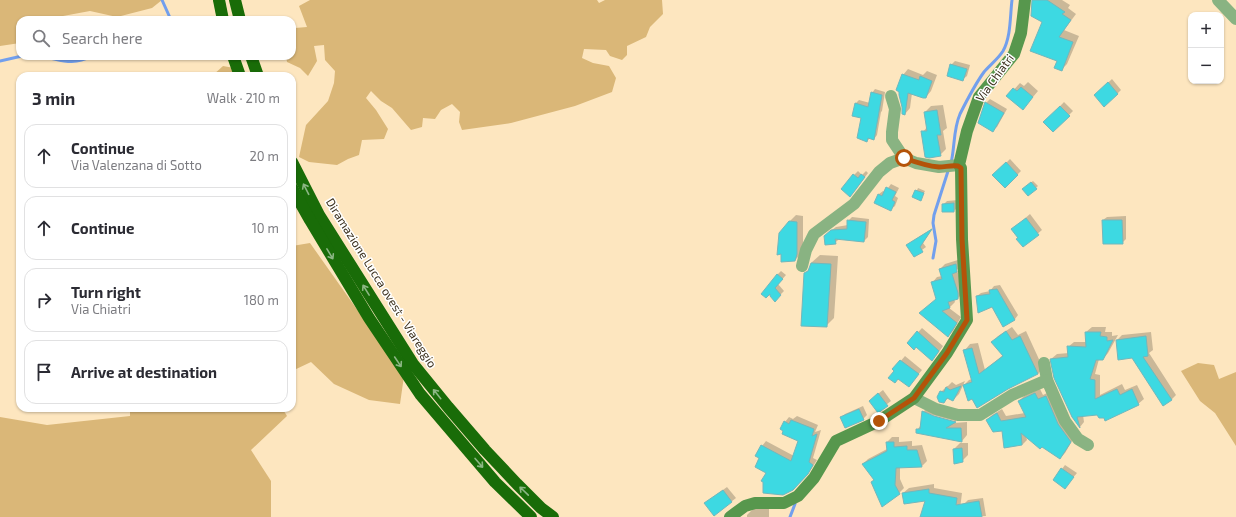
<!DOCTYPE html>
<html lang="en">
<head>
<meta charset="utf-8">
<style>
  :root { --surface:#fff; --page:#f2f2f3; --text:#2b2b33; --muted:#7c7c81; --line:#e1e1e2 }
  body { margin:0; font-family:"Exo 2",sans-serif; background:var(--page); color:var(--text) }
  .controls { position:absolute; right:12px; top:12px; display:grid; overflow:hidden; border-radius:8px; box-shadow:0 1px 3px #0004 }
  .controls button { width:36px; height:36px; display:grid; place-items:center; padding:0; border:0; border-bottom:1px solid var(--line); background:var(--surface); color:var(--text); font:20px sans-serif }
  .stop { position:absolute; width:12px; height:12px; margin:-9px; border:3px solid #b45309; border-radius:50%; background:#fff }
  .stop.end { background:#b45309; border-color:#fff; box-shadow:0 1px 4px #0008 }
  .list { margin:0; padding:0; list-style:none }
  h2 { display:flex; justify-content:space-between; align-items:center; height:52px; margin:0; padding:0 16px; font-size:17px }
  h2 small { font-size:13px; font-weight:400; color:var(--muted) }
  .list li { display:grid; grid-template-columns:26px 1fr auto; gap:12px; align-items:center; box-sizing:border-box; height:64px; margin:0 8px 8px; padding:0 8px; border:1px solid var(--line); border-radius:12px }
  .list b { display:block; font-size:15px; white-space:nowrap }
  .list p { margin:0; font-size:13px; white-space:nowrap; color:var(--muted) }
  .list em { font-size:13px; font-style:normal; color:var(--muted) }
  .icon { flex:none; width:22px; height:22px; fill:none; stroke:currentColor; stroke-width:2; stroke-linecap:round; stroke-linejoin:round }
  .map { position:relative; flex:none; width:1236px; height:517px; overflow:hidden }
  .search { position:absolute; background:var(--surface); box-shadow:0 1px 3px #0004; left:16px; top:16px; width:280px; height:44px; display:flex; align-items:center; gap:10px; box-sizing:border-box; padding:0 14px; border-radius:12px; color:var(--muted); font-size:15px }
  .panel { position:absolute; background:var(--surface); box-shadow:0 1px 3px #0004; left:16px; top:72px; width:280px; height:340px; border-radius:12px }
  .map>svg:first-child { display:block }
  .green { fill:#dab778 }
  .shadow { fill:#0003; fill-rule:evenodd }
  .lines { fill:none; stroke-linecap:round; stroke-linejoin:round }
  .stream { stroke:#729fed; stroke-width:3 }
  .building { fill:#3dd9e2; stroke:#72b7bc }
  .street { stroke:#89b382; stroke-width:12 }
  .secondary { stroke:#57974d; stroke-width:12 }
  .highway { stroke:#196c08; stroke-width:12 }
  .oneway { stroke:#8cb684 }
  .route { stroke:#b45309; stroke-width:5 }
  .labels { text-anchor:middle; stroke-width:3; stroke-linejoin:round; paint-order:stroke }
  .street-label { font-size:12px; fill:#3b301d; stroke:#fff }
</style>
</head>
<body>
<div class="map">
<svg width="1236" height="517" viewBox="0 0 1236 517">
  <rect width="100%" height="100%" fill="#fde6bf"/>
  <g class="green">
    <polygon points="0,0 162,0 152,8 117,17 90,11 63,16 63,20 20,20 20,43 0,46"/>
    <polygon points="310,0 597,0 599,3 605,0 662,0 663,14 650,27 646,37 627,46 627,55 622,60 610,56 606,50 584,49 582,58 593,63 609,66 616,78 612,92 575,106 511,123 462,130 459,122 460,112 452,104 441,110 435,119 423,118 422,127 411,130 392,108 381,101 371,91 366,98 376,110 388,129 384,139 362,140 359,155 348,159 337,165 309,162 299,157 306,125 328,101 334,83 335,71 325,60 324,45 314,46 317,61 308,76 300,68 287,62 286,56 292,56 292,34 295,28 307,27 299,6"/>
    <polygon points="223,66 234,68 236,76 212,76"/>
    <polygon points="310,243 404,376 400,404 369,400 334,384 311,362 292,371 292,246"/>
    <polygon points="1198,363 1214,365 1219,379 1236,372 1236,446 1215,413 1200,401 1181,371"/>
    <polygon points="130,408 282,408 287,416 251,450 271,481 271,517 0,517 0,417 47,425 130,416"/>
  </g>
  <g class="shadow">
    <polygon points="1033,0 1062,0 1070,5 1068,8 1076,14 1064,30 1079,36 1067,64 1061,70 1043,21"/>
    <polygon points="955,61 970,65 967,76 963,79 951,65"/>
    <polygon points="908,69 923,75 927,71 937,75 931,91 926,97 912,93 910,108 905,114 903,75"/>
    <polygon points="1112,79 1121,90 1117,94 1099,91"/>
    <polygon points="1028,82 1038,91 1028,103 1008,96 1020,83 1024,86"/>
    <polygon points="875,89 885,92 882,111 881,112 877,135 874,139 870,138 867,141 862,118 855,104 859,100 870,103 872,93"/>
    <polygon points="990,99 1007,109 997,127 993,130 986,103"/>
    <polygon points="1064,102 1073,111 1053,131 1045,122"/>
    <polygon points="943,105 947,128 943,131 946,149 940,155 923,132 927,127 925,112 931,106"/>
    <polygon points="1010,159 1021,171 1005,187 994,175"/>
    <polygon points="858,171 862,175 866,171 868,173 854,192 854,175"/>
    <polygon points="1033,181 1038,186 1028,195 1023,189"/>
    <polygon points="891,184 899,188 895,196 898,198 895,206 891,209 876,202 879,194 883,191 885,192"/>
    <polygon points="918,188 925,191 921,199 914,197"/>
    <polygon points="958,200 958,207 954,211 943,205 947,201"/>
    <polygon points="1030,214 1042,230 1023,246 1019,238 1016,226"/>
    <polygon points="796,215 803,216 803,247 801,254 795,260 789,222"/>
    <polygon points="1126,216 1126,239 1122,243 1103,220 1107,217"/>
    <polygon points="852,217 869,219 868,237 864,241 839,239 835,243 829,232 836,227 848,225 848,221"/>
    <polygon points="933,228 923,243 926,247 914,256 907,245 911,242"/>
    <polygon points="820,255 838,256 834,318 826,326 805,274 809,270 811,263"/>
    <polygon points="961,259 961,266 957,270 963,288 963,293 958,298 954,299 955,302 949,308 961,317 953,331 948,336 932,283 937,277 942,276 940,269 945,264"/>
    <polygon points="781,271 786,275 778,284 784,291 775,300 772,296 777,275"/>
    <polygon points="1000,285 1018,315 1015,319 1003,325 992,306 977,296 981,293 990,291 994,286"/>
    <polygon points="1012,327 1018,335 1026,331 1043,368 1038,374 964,385 969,380 972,379 965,350 970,344 978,343 985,370 1003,355 993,342 998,336"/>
    <polygon points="1092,327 1106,327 1105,332 1112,332 1112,336 1118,335 1108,353 1103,359 1099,359 1095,374 1100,375 1100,395 1122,384 1125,390 1137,385 1144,399 1138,404 1104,417 1098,414 1083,415 1084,422 1080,427 1072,417 1051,359 1057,354 1069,353 1068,347 1074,342 1087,342 1086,332"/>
    <polygon points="922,328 943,346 936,356 916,346 908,343"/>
    <polygon points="1151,332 1153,350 1149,353 1176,395 1171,400 1117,340 1122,335"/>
    <polygon points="905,356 922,370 912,382 894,369"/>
    <polygon points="965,381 959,394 953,400 948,398 944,402 941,392 947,386 948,386 952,382 956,385"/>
    <polygon points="1040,389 1043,395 1051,391 1075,436 1065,453 1060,458 1026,436 1027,440 1022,445 1003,430 987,420 992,415 1002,409 1006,416 1025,413 1019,401 1024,396"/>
    <polygon points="883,390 891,401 878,411 874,397"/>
    <polygon points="863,406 867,415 863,419 841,418 845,414"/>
    <path d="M 929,406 L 960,416 L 954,423 L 967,422 L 967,435 L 962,441 L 917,430 L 921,425 L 923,412 ZM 929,414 L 955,421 L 953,422 L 929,416 Z"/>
    <polygon points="797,416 818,425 815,432 821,430 813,458 817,460 812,468 798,484 767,472 760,458 762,446 766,441 794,456 800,440 785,422 789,417 793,419"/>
    <polygon points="892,437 899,437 899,442 912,441 912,446 922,445 927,461 922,466 900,467 900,479 904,488 899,493 872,482 875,479 863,464 868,459 887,449 887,442"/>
    <polygon points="960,443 968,443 968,455 962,461 954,449"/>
    <polygon points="1065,465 1077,473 1065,487 1062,469"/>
    <polygon points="934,484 934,488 962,493 959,517 921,517 926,500 903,493 909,488"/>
    <polygon points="727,487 736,498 714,515 709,500"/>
    <polygon points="983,498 986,516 966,517 964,504 968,500"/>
    <polygon points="753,509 769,509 769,517 747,517 747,515"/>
  </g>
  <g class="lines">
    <g class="stream">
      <polyline points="162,0 171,20"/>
      <path d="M 39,56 C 61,59 70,67 92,56"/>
      <polyline points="0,61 22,56"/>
      <path d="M 951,163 C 955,147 953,130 960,114 C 966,102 976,83 984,72 C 990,65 998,59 1003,51 C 1011,37 1010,16 1012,0"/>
      <polyline points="933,258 936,241 933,223 934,215 949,168"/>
      <polyline points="790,517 795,504"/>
    </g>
  </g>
  <g class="building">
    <polygon points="1032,0 1047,0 1065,12 1062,14 1071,20 1059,37 1073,42 1062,71 1054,68 1057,61 1030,51 1042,22 1031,16"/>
    <polygon points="950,64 967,69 963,81 947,76"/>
    <polygon points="902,74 919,80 920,76 932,81 926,98 923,98 908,93 905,115 902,114 902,107 899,95 899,92 896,90"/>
    <polygon points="1108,82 1118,94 1104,107 1094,95"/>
    <polygon points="1021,87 1033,97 1023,110 1006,96 1013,88 1017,91"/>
    <polygon points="871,92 882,95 874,140 868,138 867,142 857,138 861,118 852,116 855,103 868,107"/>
    <polygon points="985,102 1004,113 993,132 978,123"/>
    <polygon points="1060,106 1070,116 1053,132 1043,122"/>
    <polygon points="937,110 941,135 937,135 941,156 929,158 925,157 921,131 927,131 924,112"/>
    <polygon points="1006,162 1018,175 1005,188 992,175"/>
    <polygon points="853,174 858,178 861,174 865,177 850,197 841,189"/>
    <polygon points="1031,182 1037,189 1028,196 1022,189"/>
    <polygon points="886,187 896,192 892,200 895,202 891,211 874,203 878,194 882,196"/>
    <polygon points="915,190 924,193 921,201 912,197"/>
    <polygon points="954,203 954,212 942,212 942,204"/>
    <polygon points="1026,218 1039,235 1023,247 1016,239 1018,238 1011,229"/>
    <polygon points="847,220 866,222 864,242 835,239 836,244 825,245 824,236 831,230 847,229"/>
    <polygon points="1102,220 1122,220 1123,244 1103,244"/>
    <polygon points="789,221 797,222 797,254 795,261 781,262 781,254 777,255 779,233"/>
    <polygon points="932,229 920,247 923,252 914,257 906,245"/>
    <polygon points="811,263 831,264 827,327 801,326 804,273 808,271"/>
    <polygon points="956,264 957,272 952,274 958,293 958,299 948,302 950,308 942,311 957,323 948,337 919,313 936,299 931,282 942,279 939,269"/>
    <polygon points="777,274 783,279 775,288 781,295 775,302 770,296 770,294 766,298 761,294"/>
    <polygon points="997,289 1015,320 1003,327 992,307 978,313 976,296 990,294 989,290"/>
    <polygon points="917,331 939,351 932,361 916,347 914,350 907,343"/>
    <polygon points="1006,331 1012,340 1020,336 1038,374 1008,389 977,408 972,399 968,401 963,385 972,382 963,350 972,348 979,374 1003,356 991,342"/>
    <polygon points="1085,332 1101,332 1100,336 1107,337 1107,341 1113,340 1103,360 1096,360 1090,379 1095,380 1095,399 1117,389 1120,395 1132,389 1139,405 1105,421 1104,418 1099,418 1097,415 1077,417 1080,428 1072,417 1054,378 1050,359 1068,357 1067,346 1086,347"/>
    <polygon points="1146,336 1148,356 1143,357 1172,400 1163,406 1132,358 1118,360 1116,340"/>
    <polygon points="900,360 919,374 909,387 898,379 895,383 888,378 894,371 892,369"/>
    <polygon points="961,386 953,401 947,398 944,403 939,402 937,397 940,391 944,392 946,387 950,390"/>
    <polygon points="878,393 888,406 878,413 869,401"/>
    <polygon points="1035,393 1038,399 1046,396 1058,424 1071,442 1060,459 1042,447 1040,449 1021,433 1022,445 1004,448 1002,431 993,432 986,420 997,413 1001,421 1026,417 1018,401"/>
    <polygon points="859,409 864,420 845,428 840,417"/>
    <polygon points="922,411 934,416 956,422 946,428 961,428 962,442 916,433 916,429 920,429"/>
    <polygon points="791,420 814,429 812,436 817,434 809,462 813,465 808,474 793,490 783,495 763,493 763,482 761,481 766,473 755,467 759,458 755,456 761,445 791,461 798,441 782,434 783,431 780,429 784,421 789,424"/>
    <polygon points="886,442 894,442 894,447 907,446 907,450 917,450 922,467 896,468 895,485 900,494 882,507 871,482 874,480 862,464 887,451"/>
    <polygon points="962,448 963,462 954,464 953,449"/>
    <polygon points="1061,468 1074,477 1065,489 1053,480"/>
    <polygon points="929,489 929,493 957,498 956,505 979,501 982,517 920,517 925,501 904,504 902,493"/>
    <polygon points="723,490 732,502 714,516 704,503"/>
  </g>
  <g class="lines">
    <g class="street">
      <polyline points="1218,0 1236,19"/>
      <polyline points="891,96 895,109 892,132 892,140 904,158"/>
      <polyline points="802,266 806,250 814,234 854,204 879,172 890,163 904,158 916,163 939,167 959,165"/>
      <polyline points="1044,363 1047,380 1065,421 1078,439 1088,445"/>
      <polyline points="914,398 936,409 958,415 980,415 1012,395 1047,380"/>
    </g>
    <polyline class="secondary" points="730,517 745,506 755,503 784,503 798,496 814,478 836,441 879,421 914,398 947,353 967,320 962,239 961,168 959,165 967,131 979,97 1014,54 1021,33 1025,0"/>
    <g class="highway">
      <polyline points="219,0 223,20"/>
      <polyline points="235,0 240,20"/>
      <polyline points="233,56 240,76"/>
      <polyline points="251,56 258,76"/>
      <polyline points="292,162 319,215 413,364 448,407 485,450 517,484 541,508 553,517"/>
      <polyline points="292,188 310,220 369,318 420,394 495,482 531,517"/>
    </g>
  </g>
  <defs><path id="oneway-shaft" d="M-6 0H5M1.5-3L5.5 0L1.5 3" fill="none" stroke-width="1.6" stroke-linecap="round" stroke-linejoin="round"/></defs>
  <g class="oneway">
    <use href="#oneway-shaft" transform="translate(306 189) rotate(-117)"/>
    <use href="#oneway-shaft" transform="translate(330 254) rotate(59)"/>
    <use href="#oneway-shaft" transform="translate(366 290) rotate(-122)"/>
    <use href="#oneway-shaft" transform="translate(398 362) rotate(56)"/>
    <use href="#oneway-shaft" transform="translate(437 394) rotate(-129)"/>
    <use href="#oneway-shaft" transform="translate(479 463) rotate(49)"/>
    <use href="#oneway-shaft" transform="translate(524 491) rotate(-136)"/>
  </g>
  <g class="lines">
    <path class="route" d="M 879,421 L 914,398 L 947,353 L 967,320 L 962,239 L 961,168 L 958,166 C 952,165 945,167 939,167 C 927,166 915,162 904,158"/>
  </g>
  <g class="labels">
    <g class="street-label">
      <text transform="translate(995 78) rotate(-54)" y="4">Via Chiatri</text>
      <text transform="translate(381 283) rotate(58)" y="4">Diramazione Lucca ovest - Viareggio</text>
    </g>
  </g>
</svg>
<div class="controls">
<button>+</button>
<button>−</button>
</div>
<div class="stop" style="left:904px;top:158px"></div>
<div class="stop end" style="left:879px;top:421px"></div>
<div class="search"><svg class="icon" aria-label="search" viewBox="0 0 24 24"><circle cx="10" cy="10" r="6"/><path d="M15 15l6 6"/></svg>Search here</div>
<section class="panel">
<h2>3 min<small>Walk · 210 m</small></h2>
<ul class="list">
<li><svg class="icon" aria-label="ahead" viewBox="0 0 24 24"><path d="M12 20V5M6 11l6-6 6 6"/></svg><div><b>Continue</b><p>Via Valenzana di Sotto</p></div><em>20 m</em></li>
<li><svg class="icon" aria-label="ahead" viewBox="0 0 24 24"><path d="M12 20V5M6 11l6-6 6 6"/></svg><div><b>Continue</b></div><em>10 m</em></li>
<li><svg class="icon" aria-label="right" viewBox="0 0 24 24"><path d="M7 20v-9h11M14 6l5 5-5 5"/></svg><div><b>Turn right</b><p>Via Chiatri</p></div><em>180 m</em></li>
<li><svg class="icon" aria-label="arrive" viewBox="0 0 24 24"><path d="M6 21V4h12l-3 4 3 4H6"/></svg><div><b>Arrive at destination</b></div></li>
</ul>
</section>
</div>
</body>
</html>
